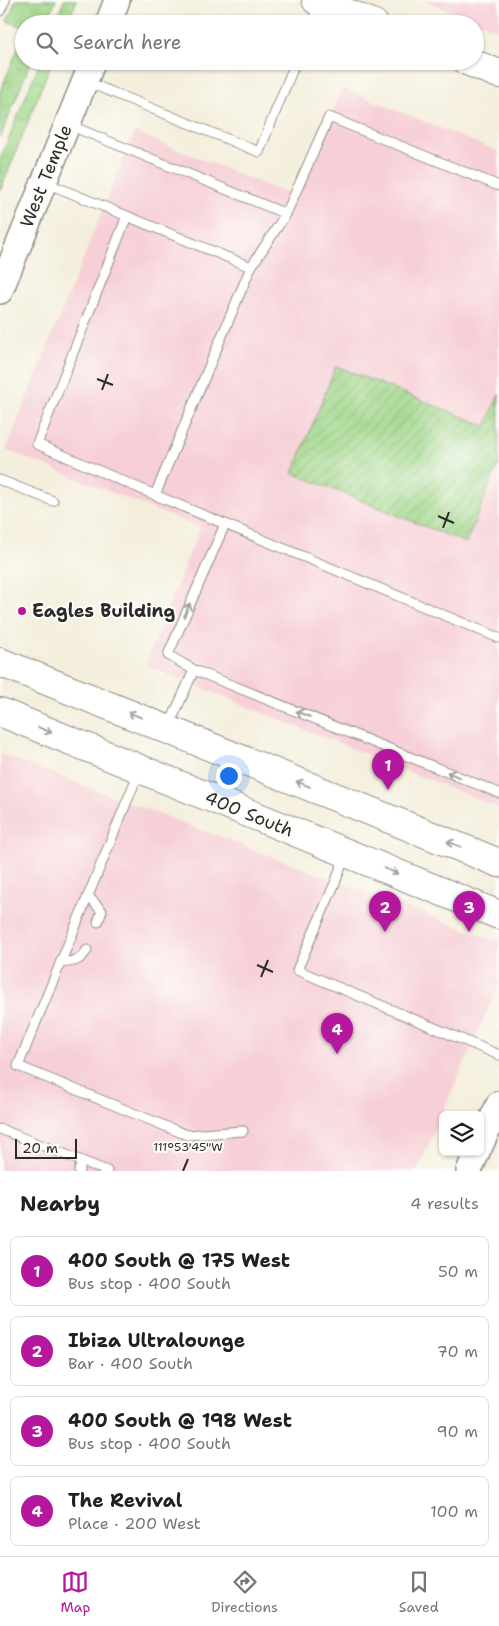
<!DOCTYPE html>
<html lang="en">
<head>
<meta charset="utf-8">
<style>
  :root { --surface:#fff; --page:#f2f2f2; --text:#202124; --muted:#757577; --line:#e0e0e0; --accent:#b5179e }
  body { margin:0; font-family:"Shantell Sans",sans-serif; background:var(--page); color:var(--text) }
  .controls { position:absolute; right:15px; bottom:15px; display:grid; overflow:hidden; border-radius:8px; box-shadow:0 1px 4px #0004 }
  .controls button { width:45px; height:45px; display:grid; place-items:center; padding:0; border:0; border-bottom:1px solid var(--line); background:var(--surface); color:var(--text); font:25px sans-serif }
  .scale { position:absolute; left:15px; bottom:12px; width:62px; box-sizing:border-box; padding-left:5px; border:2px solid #2b2b2b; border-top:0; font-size:14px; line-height:18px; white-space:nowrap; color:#2b2b2b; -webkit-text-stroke:4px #fdfcf7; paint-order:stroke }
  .you { position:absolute; left:228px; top:775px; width:18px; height:18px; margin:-12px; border:4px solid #fff; border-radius:50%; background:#1a73e8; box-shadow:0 0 0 8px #1a73e833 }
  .badge { display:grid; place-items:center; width:32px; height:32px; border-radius:50%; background:var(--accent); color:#fff; font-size:16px; font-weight:700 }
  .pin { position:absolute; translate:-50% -41px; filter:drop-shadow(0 1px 2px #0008) }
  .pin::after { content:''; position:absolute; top:26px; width:18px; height:15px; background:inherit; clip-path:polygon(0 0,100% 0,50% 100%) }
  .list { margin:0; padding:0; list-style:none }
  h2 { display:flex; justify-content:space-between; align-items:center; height:65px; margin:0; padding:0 20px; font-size:21px }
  h2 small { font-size:16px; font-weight:400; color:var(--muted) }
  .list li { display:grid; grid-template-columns:32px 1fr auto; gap:15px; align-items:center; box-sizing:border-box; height:70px; margin:0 10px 10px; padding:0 10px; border:1px solid var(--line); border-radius:8px }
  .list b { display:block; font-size:19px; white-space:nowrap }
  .list p { margin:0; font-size:16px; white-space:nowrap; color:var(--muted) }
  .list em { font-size:16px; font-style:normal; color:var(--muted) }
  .icon { flex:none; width:28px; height:28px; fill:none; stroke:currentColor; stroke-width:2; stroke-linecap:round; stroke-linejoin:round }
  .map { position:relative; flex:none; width:499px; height:1171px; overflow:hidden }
  .search { position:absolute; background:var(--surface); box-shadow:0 1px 4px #0004; left:15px; right:15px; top:15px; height:55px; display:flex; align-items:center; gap:12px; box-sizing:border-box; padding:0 18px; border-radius:28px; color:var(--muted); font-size:19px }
  .sheet { height:385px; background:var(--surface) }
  nav { display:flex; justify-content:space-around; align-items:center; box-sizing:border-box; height:70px; border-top:1px solid var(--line); background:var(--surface); font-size:14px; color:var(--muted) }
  nav a { display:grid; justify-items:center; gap:2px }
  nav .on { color:var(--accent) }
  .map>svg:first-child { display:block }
  .built { fill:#f6cfd7 }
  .grass { fill:url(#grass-tufts); stroke:#64805a }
  .garden { fill:url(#garden-furrows); stroke:#64805a }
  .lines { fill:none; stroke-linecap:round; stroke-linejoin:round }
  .lane-casing { stroke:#908d84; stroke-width:11 }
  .secondary-casing { stroke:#908d84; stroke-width:28 }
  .primary-casing { stroke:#908d84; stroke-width:30 }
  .lane { stroke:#fff; stroke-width:9 }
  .secondary { stroke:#fff; stroke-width:25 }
  .primary { stroke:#fff; stroke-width:28 }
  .oneway { stroke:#a0a0a0 }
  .ticks { fill:none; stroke:#2b2b2b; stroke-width:2 }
  .poi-dot { fill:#b5179e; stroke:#fdfcf7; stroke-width:2 }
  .labels { text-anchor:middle; stroke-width:4.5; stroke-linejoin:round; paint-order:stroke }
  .street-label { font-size:18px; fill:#2b2b2b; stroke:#fdfcf7 }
  .poi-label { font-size:18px; font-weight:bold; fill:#2b2b2b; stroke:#fdfcf7; text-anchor:start }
  .ticks-label { font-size:12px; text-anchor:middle; fill:#2b2b2b; stroke:#fdfcf7; stroke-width:4.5; stroke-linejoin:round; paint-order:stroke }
</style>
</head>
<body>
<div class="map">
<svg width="499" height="1171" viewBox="0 0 499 1171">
  <defs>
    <pattern id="grass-tufts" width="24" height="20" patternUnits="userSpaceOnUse" patternTransform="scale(1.25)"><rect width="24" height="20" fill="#9ed688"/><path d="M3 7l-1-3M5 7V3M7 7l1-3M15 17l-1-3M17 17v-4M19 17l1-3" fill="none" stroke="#88b876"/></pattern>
    <pattern id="garden-furrows" width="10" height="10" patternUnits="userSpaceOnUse" patternTransform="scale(1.25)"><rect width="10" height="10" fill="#9ed688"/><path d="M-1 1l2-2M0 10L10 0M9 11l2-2" fill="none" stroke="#88b876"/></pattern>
  </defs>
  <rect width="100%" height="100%" fill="#fdfcf7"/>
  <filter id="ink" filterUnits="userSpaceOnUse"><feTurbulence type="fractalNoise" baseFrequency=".02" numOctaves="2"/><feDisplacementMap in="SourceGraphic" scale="10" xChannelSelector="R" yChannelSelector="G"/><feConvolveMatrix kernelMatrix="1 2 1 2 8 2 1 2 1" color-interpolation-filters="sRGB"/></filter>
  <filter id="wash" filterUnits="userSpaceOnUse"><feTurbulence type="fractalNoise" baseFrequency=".0096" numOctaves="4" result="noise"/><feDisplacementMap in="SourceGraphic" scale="20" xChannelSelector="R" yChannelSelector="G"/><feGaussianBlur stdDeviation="1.12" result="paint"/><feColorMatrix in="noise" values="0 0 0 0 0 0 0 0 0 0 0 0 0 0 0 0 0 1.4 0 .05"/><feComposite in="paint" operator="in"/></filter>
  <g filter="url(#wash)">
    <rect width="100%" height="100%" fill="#f4efdd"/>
    <g class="built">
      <polygon points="422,0 499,0 499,30"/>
      <polygon points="342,88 499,152 499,808 145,665 200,528 6,450 134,132 297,198"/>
      <polygon points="0,754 499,942 499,984 417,1171 0,1171"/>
    </g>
    <g class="grass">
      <polygon points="16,0 56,0 46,24 24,24 24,28 7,21"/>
      <polygon points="64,0 77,0 67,24 55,24"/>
      <polygon points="24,34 24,61 31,61 0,138 0,92"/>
      <polygon points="40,61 52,61 0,192 0,160"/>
    </g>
    <polygon class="garden" points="336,366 486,426 499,394 499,467 497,467 466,543 293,473"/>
  </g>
  <g filter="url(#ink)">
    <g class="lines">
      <defs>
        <g id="lane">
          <polyline points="0,11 5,0"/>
          <polyline points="311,24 320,3"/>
          <polyline points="87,82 259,152 296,61"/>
          <polyline points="44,182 251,267 286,214 69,125"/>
          <polyline points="286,214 329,117 499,186"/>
          <polyline points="127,216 37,444 155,495 251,267"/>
          <polyline points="0,480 53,501"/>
          <polyline points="155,495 499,638"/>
          <polyline points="225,524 168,655 194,670 499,793"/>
          <polyline points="169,726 194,670"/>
          <polyline points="139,772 18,1066 187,1135 243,1131"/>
          <polyline points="345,856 335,883 297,970 499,1055"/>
          <polyline points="88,896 102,911 98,922"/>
          <path d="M 60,963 C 74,961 80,962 87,950"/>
          <polyline points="0,1129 82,1161 79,1171"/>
          <polyline points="82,1161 107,1171"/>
        </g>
        <g id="secondary">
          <polyline points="108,24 117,0"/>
          <polyline points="0,291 93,61"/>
          <polyline points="480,1146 499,1104"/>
          <polyline points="469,1171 477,1152"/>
        </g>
        <g id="primary">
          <polyline points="316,0 374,24"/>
          <polyline points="467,61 499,74"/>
          <polyline points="0,662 499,863"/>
          <polyline points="0,712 499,915"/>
        </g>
      </defs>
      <use href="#lane" class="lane-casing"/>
      <use href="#secondary" class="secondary-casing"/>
      <use href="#primary" class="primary-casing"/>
      <use href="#lane" class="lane"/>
      <use href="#secondary" class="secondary"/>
      <use href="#primary" class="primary"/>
    </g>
    <defs><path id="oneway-shaft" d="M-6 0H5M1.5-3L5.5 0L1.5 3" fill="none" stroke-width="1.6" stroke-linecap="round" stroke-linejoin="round" transform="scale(1.25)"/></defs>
    <g class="oneway">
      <use href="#oneway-shaft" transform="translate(187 610) rotate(-67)"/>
      <use href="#oneway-shaft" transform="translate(303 714) rotate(-158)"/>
      <use href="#oneway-shaft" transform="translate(135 715) rotate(-158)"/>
      <use href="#oneway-shaft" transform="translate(45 730) rotate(22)"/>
      <use href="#oneway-shaft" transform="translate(454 775) rotate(-158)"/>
      <use href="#oneway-shaft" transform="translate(303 784) rotate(-158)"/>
      <use href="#oneway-shaft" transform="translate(454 844) rotate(-158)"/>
      <use href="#oneway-shaft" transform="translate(391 871) rotate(22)"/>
    </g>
  </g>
  <path class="ticks" d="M 97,379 L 113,385M 102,390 L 108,374M 438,516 L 454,523M 443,528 L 449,512M 257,965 L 273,972M 261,977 L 268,960M 183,1171 L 188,1159"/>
  <circle class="poi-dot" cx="22" cy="611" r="5"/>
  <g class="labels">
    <g class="street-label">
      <text transform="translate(46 176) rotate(-68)" y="6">West Temple</text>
      <text transform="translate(249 814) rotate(22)" y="6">400 South</text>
    </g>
    <g class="poi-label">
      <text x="32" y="617">Eagles Building</text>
    </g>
  </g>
  <g class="ticks-label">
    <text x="188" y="1151">111°53'45"W</text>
  </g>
</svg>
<div class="controls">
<button><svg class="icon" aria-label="layers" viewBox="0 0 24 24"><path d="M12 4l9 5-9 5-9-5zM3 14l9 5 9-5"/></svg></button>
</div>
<div class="scale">20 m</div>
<div class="you"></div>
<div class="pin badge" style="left:388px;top:790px">1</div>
<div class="pin badge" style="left:385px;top:932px">2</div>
<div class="pin badge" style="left:469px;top:932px">3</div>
<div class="pin badge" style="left:337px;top:1054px">4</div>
<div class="search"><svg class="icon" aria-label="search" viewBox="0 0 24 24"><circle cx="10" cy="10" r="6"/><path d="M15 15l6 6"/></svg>Search here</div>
</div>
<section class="sheet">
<h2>Nearby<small>4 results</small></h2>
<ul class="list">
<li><span class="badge">1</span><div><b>400 South @ 175 West</b><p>Bus stop · 400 South</p></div><em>50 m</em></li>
<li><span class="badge">2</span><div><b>Ibiza Ultralounge</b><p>Bar · 400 South</p></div><em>70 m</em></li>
<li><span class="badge">3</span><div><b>400 South @ 198 West</b><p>Bus stop · 400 South</p></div><em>90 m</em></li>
<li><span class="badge">4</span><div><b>The Revival</b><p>Place · 200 West</p></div><em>100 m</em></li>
</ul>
</section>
<nav>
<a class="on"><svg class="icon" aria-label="map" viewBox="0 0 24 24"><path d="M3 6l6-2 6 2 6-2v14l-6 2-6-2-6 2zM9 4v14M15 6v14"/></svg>Map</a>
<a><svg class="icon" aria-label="directions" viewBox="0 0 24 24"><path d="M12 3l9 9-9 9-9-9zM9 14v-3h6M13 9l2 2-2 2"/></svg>Directions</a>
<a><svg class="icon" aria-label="saved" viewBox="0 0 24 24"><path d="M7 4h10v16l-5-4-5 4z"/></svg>Saved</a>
</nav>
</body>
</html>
